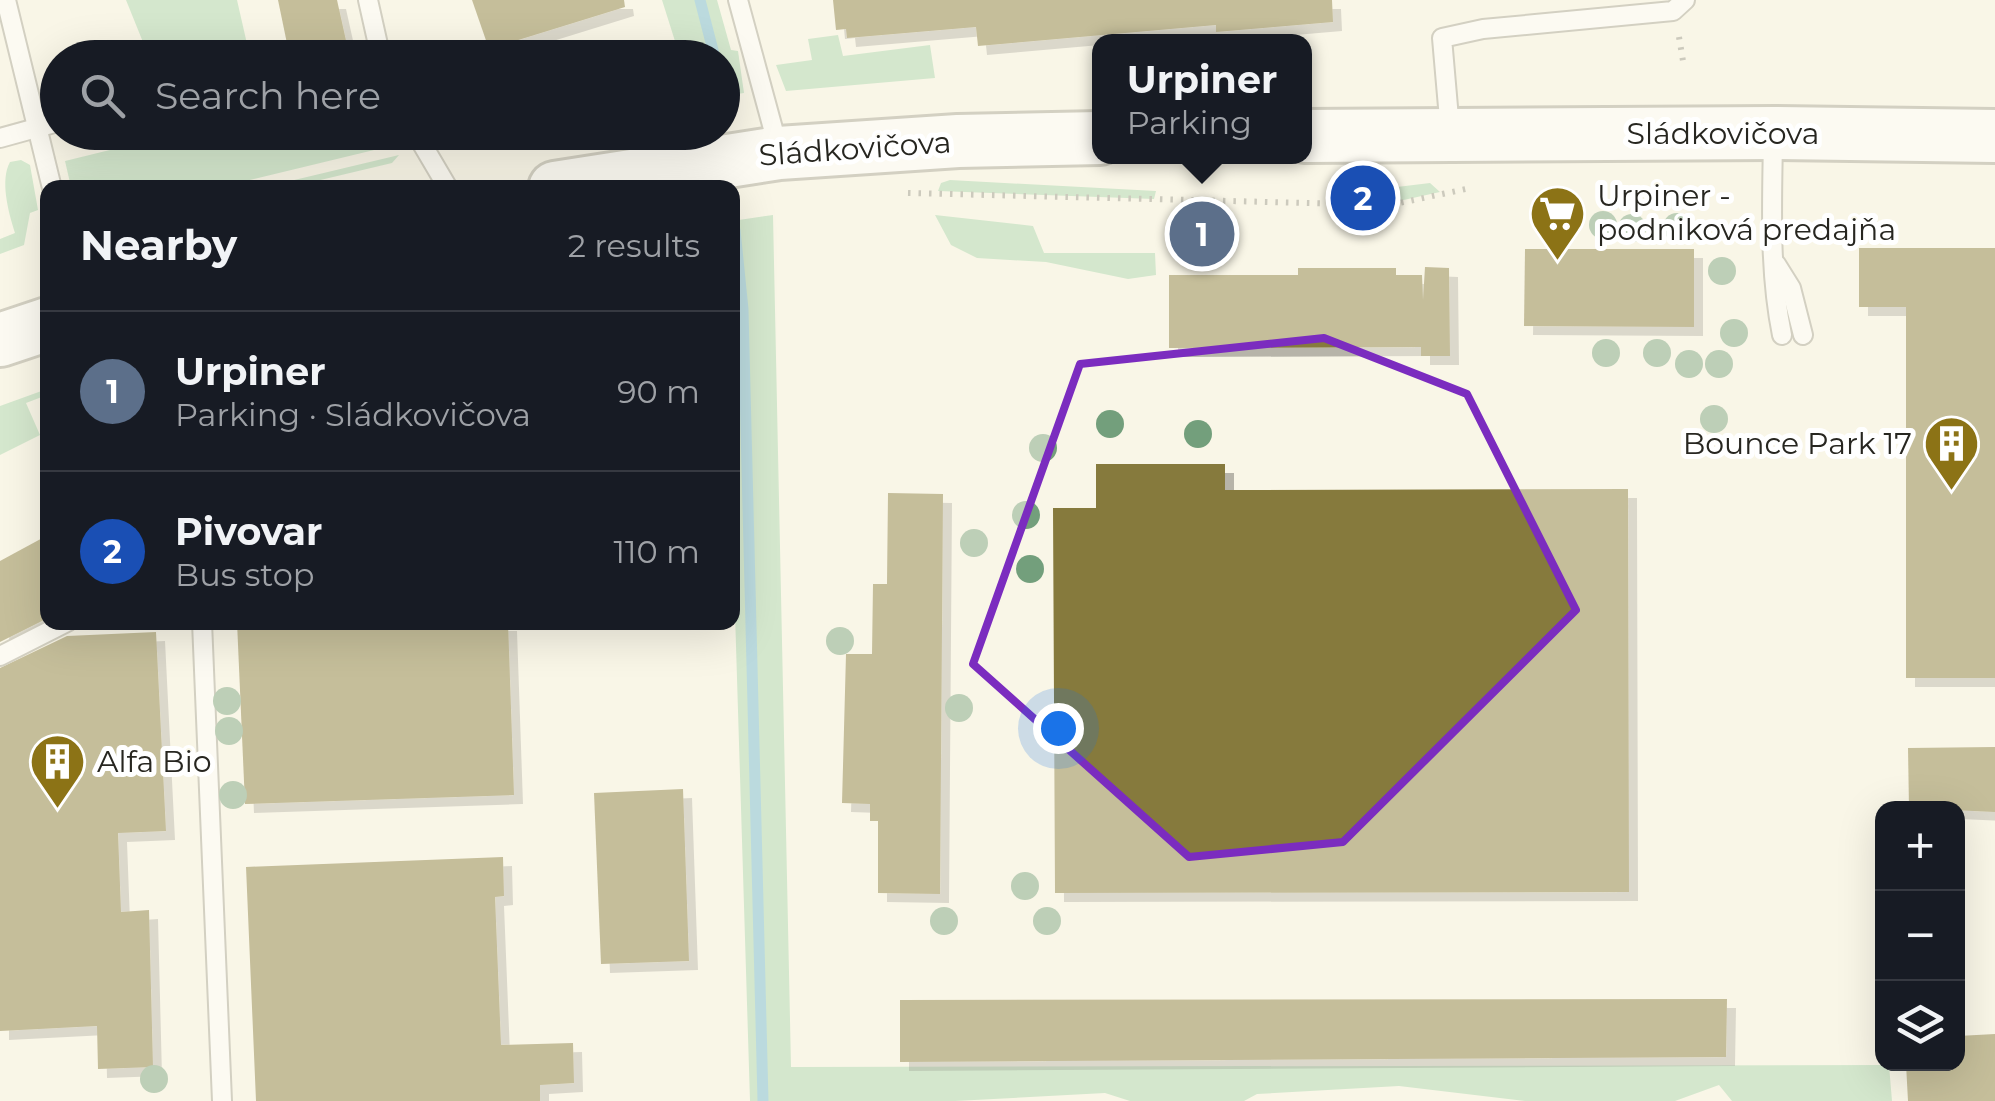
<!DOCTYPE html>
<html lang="en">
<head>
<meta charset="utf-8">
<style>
  :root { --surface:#171b24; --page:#242831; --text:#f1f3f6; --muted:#9ea1a6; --line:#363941; --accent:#0b8043 }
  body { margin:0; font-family:Montserrat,sans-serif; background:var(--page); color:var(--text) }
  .controls { position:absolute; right:30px; bottom:30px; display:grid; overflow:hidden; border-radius:20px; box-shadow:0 10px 40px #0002 }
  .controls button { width:90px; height:90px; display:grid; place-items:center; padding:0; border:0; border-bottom:2px solid var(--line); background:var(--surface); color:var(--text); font:50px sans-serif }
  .you { position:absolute; left:1058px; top:728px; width:35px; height:35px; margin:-25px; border:8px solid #fff; border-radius:50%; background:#1a73e8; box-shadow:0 0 0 15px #1a73e833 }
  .badge { display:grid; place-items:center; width:65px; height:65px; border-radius:50%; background:var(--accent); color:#fff; font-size:32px; font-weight:700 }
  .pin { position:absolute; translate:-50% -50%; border:5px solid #fff; box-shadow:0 2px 10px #0006 }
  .popup { position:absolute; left:1092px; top:34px; width:220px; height:130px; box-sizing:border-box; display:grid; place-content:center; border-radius:20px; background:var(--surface); filter:drop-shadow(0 2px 8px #0005); font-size:32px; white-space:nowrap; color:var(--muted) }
  .popup b { font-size:38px; color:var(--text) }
  .popup::after { content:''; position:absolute; left:50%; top:100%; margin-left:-20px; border:20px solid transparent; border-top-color:var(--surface) }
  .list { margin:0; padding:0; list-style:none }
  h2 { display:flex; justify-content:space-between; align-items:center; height:130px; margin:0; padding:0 40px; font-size:42px }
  h2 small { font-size:32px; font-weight:400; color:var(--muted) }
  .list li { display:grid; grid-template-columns:65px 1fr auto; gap:30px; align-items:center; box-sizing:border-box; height:160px; padding:0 40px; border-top:2px solid var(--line) }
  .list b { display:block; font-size:38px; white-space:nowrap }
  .list p { margin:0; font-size:32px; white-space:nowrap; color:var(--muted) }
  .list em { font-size:32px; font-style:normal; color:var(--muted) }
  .icon { flex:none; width:55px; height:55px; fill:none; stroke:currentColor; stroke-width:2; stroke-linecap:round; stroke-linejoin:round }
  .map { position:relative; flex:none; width:1995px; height:1101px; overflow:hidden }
  .search { position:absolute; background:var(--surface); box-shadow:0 10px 40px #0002; left:40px; top:40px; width:700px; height:110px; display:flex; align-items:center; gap:25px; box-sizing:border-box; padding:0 35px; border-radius:55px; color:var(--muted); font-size:38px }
  .panel { position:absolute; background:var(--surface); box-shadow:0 10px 40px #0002; left:40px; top:180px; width:700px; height:450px; border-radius:20px }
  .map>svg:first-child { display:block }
  .green { fill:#a6d6ad }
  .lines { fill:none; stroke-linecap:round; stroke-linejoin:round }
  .stream { stroke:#70b9d2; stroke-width:11 }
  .building { fill:#867a3e; filter:url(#shadow) }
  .lane-casing { stroke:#a5a395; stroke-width:22 }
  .secondary-casing { stroke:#a5a395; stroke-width:58 }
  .path { stroke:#969489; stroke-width:6; stroke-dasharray:2.5 8; stroke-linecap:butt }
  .lane { stroke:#fff; stroke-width:18 }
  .secondary { stroke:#fff; stroke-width:52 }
  .tree { fill:#739f7c }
  .marked { fill:none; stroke:#7b2cbf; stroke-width:8; stroke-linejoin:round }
  .labels { text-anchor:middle; stroke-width:10; stroke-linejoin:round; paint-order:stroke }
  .street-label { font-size:30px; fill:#272620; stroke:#fff }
  .poi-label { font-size:30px; fill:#272620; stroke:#fff; text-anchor:start }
</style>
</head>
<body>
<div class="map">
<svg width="1995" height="1101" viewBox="0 0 1995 1101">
  <defs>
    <filter id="shadow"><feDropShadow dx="9" dy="9" stdDeviation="0" flood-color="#0004"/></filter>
  </defs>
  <rect width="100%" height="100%" fill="#f9f6e7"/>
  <g class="green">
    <polygon points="126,0 237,0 250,57 149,57"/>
    <polygon points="662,0 717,0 731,50 738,51 744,93 723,96 722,58 680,57"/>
    <polygon points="838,35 843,56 930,45 935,78 786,91 776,65 812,60 808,39"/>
    <polygon points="167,133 284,133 294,149 371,133 392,133 399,144 221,187 71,187 65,161 167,136"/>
    <polygon points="399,155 392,163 291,187 265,187"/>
    <path d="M 21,160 L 30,165 L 38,210 L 30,213 L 24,245 L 0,254 L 0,239 L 15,233 C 8,211 0,180 10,162 Z"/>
    <polygon points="950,180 1156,191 1154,199 938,191 941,183"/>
    <polygon points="1430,183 1440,192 1390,203 1373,202 1372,190"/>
    <polygon points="773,215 791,1067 1889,1065 1892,1101 1732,1101 1719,1085 1675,1101 1525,1101 1399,1086 1257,1094 1244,1101 1130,1101 1105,1093 955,1101 750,1101 733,548 732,221"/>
    <polygon points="935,215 1033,226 1044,253 1155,253 1156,275 1128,279 1046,262 977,258 951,245"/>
    <polygon points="47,389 47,395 26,403 40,435 0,455 0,406"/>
  </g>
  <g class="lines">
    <g class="stream">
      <polyline points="700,0 715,58"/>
      <polyline points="722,83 723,85"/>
      <polyline points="735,230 743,309 763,1101"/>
    </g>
  </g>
  <g class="building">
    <polygon points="278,0 337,0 349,54 332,58 290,58"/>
    <polygon points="472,0 624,0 625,7 489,49"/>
    <polygon points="833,0 1332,0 1333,22 1216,32 1216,25 978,46 976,27 847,38 846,29 836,30"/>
    <polygon points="1859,248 1995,248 1995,678 1906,678 1906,307 1859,307"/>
    <polygon points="1525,249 1694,249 1694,327 1524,326"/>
    <polygon points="1425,267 1449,268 1450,356 1421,356 1421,347 1169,348 1169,275 1298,275 1298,268 1396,268 1396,275 1422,275 1423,300"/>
    <polygon points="1096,464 1225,464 1225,490 1628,489 1629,892 1055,893 1053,508 1096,508"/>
    <polygon points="888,493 943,494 940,894 878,893 878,821 870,821 870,804 842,803 846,654 872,654 873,584 887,584"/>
    <polygon points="48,535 48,618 0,642 0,561"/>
    <polygon points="237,622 508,622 514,795 245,804"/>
    <polygon points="156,632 166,831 118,833 121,912 149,910 153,1067 98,1069 97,1026 0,1031 0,668 67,636"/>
    <polygon points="1995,747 1995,812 1909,808 1908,748"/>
    <polygon points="683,789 689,961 601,964 594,793"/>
    <polygon points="503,857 504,896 495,897 501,1045 573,1043 574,1083 540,1085 540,1101 256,1101 246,867"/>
    <polygon points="1727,999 1726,1057 900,1062 900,1000"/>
    <polygon points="1995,1034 1995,1101 1908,1101 1906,1064 1958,1064 1958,1036"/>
  </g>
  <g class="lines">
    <defs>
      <g id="lane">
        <polyline points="6,0 52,188"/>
        <polyline points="368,0 381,58"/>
        <polyline points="738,0 778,147"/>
        <polyline points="1450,130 1442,38 1483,29 1673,11 1685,0"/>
        <polyline points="415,132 448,188"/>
        <polyline points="0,138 58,122"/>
        <path d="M 1773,139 C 1772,204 1769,271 1782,335"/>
        <polyline points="1776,264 1791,288 1803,335"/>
        <polyline points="202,622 222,1101"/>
        <polyline points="0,656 67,622"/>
      </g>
      <g id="secondary">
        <polyline points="1304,136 1773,133 1995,136"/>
        <polyline points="555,188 779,153 958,141 1100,138"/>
        <polyline points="0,340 48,324"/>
      </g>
    </defs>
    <use href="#lane" class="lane-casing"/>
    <use href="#secondary" class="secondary-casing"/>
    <g class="path">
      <polyline points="1679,37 1683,61"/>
      <polyline points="908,193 1390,205 1466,189"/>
    </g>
    <use href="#lane" class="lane"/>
    <use href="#secondary" class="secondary"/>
  </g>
  <g class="tree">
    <circle cx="1603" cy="225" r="14"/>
    <circle cx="1677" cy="227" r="14"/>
    <circle cx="1632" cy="228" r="14"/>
    <circle cx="1722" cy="271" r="14"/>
    <circle cx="1734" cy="333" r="14"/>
    <circle cx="1606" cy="353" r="14"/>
    <circle cx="1657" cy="353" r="14"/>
    <circle cx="1689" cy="364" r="14"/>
    <circle cx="1719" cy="364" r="14"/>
    <circle cx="1714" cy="419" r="14"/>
    <circle cx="1110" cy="424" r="14"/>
    <circle cx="1198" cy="434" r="14"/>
    <circle cx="1043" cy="448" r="14"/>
    <circle cx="1026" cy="515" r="14"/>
    <circle cx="974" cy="543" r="14"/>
    <circle cx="1030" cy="569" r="14"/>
    <circle cx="840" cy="641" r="14"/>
    <circle cx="227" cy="701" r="14"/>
    <circle cx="959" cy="708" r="14"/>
    <circle cx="229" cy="731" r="14"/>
    <circle cx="233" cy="795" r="14"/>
    <circle cx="1025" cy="886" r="14"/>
    <circle cx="944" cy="921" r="14"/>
    <circle cx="1047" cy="921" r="14"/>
    <circle cx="154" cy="1079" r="14"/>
  </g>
  <path d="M0 0H1995V1101H0ZM 1324,338 L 1467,394 L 1576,610 L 1343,842 L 1189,857 L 973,664 L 1080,364 Z" fill="#f9f6e7" fill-opacity=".55" fill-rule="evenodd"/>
  <path class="marked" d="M 1324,338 L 1467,394 L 1576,610 L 1343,842 L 1189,857 L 973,664 L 1080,364 Z"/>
  <defs>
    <symbol id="supermarket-pin" viewBox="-11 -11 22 30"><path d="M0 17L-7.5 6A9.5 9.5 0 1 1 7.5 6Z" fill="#8c7316" stroke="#fff"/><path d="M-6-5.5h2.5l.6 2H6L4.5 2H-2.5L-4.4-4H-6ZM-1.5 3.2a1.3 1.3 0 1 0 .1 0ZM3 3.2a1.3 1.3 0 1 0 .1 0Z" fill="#fff"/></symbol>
    <symbol id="building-pin" viewBox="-11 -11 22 30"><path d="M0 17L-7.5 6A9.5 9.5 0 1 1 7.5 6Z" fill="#8c7316" stroke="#fff"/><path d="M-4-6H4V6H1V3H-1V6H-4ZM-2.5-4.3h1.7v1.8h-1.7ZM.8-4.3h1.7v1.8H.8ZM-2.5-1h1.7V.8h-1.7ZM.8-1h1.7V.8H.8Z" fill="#fff"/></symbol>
  </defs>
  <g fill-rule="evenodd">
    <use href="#supermarket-pin" x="1526" y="182" width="63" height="86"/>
    <use href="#building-pin" x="1920" y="412" width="63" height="86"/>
    <use href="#building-pin" x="26" y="730" width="63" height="86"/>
  </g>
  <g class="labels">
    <g class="street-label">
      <text x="1723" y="144">Sládkovičova</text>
      <text transform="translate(855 149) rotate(-4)" y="10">Sládkovičova</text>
    </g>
    <g class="poi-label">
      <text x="1597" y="206">Urpiner -<tspan x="1597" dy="34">podniková predajňa</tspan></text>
      <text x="1912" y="454" text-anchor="end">Bounce Park 17</text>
      <text x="97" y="772">Alfa Bio</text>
    </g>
  </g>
</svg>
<div class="controls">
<button>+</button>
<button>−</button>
<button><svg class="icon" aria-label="layers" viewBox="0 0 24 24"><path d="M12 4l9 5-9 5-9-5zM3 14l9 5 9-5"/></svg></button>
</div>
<div class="you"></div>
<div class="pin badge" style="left:1202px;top:234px;background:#5c6f8a">1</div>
<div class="popup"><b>Urpiner</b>Parking</div>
<div class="pin badge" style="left:1363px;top:198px;background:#1a4fb4">2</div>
<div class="search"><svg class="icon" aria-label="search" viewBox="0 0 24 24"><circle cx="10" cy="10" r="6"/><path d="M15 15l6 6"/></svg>Search here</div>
<section class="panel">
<h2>Nearby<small>2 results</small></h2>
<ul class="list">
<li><span class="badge" style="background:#5c6f8a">1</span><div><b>Urpiner</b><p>Parking · Sládkovičova</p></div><em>90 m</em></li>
<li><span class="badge" style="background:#1a4fb4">2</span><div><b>Pivovar</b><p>Bus stop</p></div><em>110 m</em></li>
</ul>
</section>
</div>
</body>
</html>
